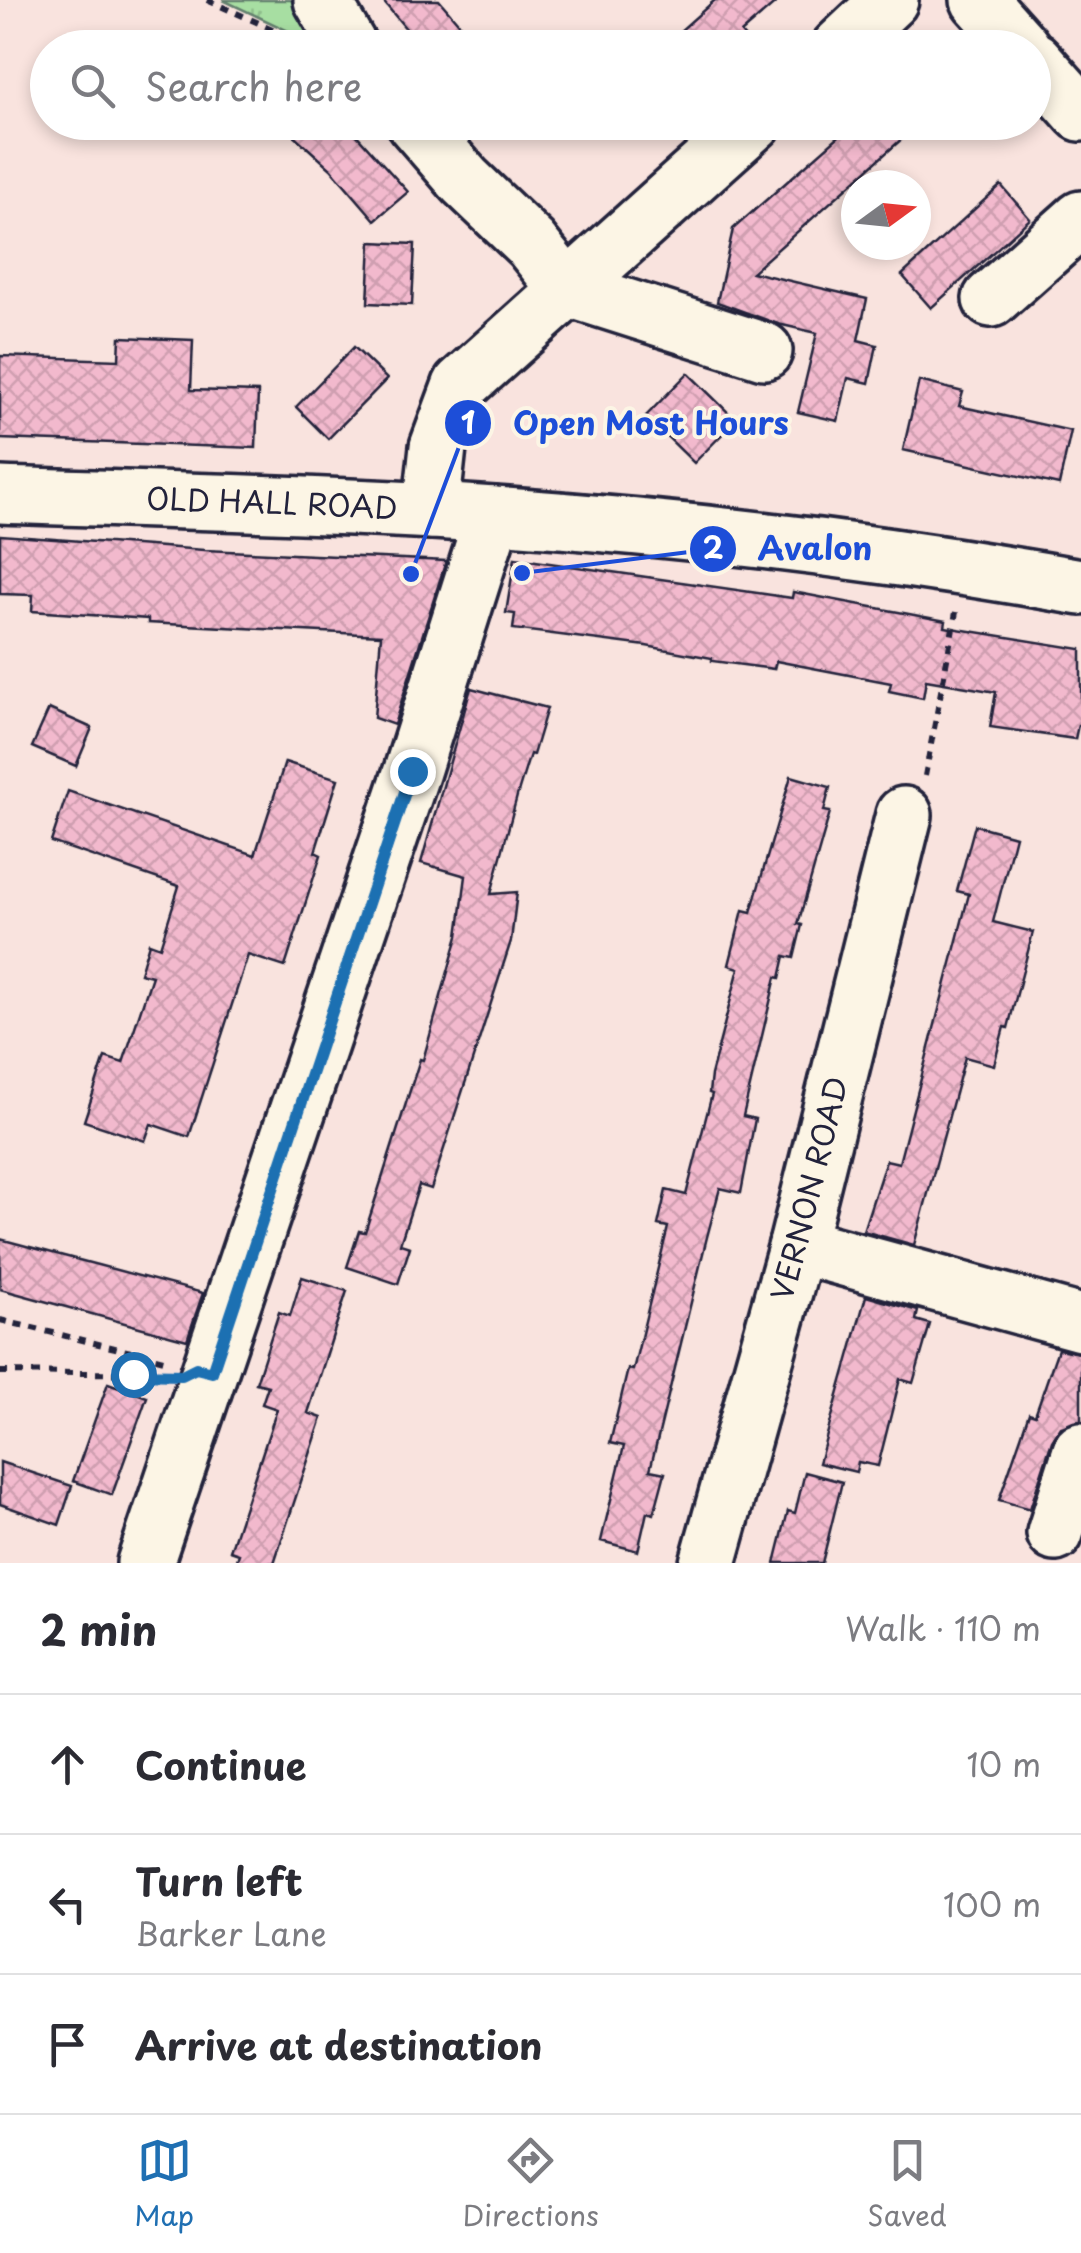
<!DOCTYPE html>
<html lang="en">
<head>
<meta charset="utf-8">
<style>
  :root { --surface:#fff; --page:#f7f7f7; --text:#2b2b33; --muted:#7c7c81; --line:#e1e1e2; --accent:#1f6fb2 }
  body { margin:0; font-family:"Playpen Sans",sans-serif; background:var(--page); color:var(--text) }
  .compass { position:absolute; left:841px; top:170px; width:90px; height:90px; border-radius:50%; background:var(--surface); box-shadow:0 5px 15px #0003; rotate:75deg }
  .stop { position:absolute; width:30px; height:30px; margin:-22px; border:8px solid #1f6fb2; border-radius:50%; background:#fff }
  .stop.end { background:#1f6fb2; border-color:#fff; box-shadow:0 2px 10px #0008 }
  .list { margin:0; padding:0; list-style:none }
  h2 { display:flex; justify-content:space-between; align-items:center; height:130px; margin:0; padding:0 40px; font-size:42px }
  h2 small { font-size:32px; font-weight:400; color:var(--muted) }
  .list li { display:grid; grid-template-columns:65px 1fr auto; gap:30px; align-items:center; box-sizing:border-box; height:140px; padding:0 40px; border-top:2px solid var(--line) }
  .list b { display:block; font-size:38px; white-space:nowrap }
  .list p { margin:0; font-size:32px; white-space:nowrap; color:var(--muted) }
  .list em { font-size:32px; font-style:normal; color:var(--muted) }
  .icon { flex:none; width:55px; height:55px; fill:none; stroke:currentColor; stroke-width:2; stroke-linecap:round; stroke-linejoin:round }
  .map { position:relative; flex:none; width:1081px; height:1563px; overflow:hidden }
  .search { position:absolute; background:var(--surface); box-shadow:0 5px 15px #0003; left:30px; right:30px; top:30px; height:110px; display:flex; align-items:center; gap:25px; box-sizing:border-box; padding:0 35px; border-radius:55px; color:var(--muted); font-size:38px }
  .sheet { height:550px; background:var(--surface) }
  nav { display:flex; justify-content:space-around; align-items:center; box-sizing:border-box; height:140px; border-top:2px solid var(--line); background:var(--surface); font-size:28px; color:var(--muted) }
  nav a { display:grid; justify-items:center; gap:5px }
  nav .on { color:var(--accent) }
  .map>svg:first-child { display:block }
  .grass { fill:url(#grass-tufts); stroke:#64806e; stroke-width:2.5 }
  .building { fill:url(#building-cross-hatch); stroke:#22223b; stroke-width:2.5 }
  .lines { fill:none; stroke-linecap:round; stroke-linejoin:round }
  .minor-casing { stroke:#22223b; stroke-width:62 }
  .path { stroke:#22223b; stroke-width:6; stroke-dasharray:8 8; stroke-linecap:butt }
  .minor { stroke:#fcf5e5; stroke-width:55 }
  .route { stroke:#1f6fb2; stroke-width:12 }
  .labels { text-anchor:middle; stroke-width:8; stroke-linejoin:round; paint-order:stroke }
  .street-label { font-size:30px; fill:#22223b; stroke:#fcf5e5 }
  .leader { fill:none; stroke:#1d4ed8; stroke-width:4 }
  .callout-dot { fill:#1d4ed8; stroke:#fcf5e5; stroke-width:4 }
  .mark-label { font-size:30px; text-anchor:middle; font-weight:bold; fill:#fff }
  .callout-label { font-size:32px; text-anchor:middle; font-weight:bold; fill:#1d4ed8; stroke:#fcf5e5; stroke-width:8; stroke-linejoin:round; paint-order:stroke }
</style>
</head>
<body>
<div class="map">
<svg width="1081" height="1563" viewBox="0 0 1081 1563">
  <defs>
    <pattern id="grass-tufts" width="24" height="20" patternUnits="userSpaceOnUse" patternTransform="scale(2.5)"><rect width="24" height="20" fill="#a7dea2"/><path d="M3 7l-1-3M5 7V3M7 7l1-3M15 17l-1-3M17 17v-4M19 17l1-3" fill="none" stroke="#8fbe8c"/></pattern>
    <pattern id="building-cross-hatch" width="8" height="8" patternUnits="userSpaceOnUse" patternTransform="scale(2.5)"><rect width="8" height="8" fill="#f2b9cd"/><path d="M0 0l8 8M0 8l8-8" fill="none" stroke="#cf9fb1"/></pattern>
  </defs>
  <rect width="100%" height="100%" fill="#f9e3de"/>
  <filter id="ink" filterUnits="userSpaceOnUse"><feTurbulence type="fractalNoise" baseFrequency=".01" numOctaves="2"/><feDisplacementMap in="SourceGraphic" scale="20" xChannelSelector="R" yChannelSelector="G"/><feConvolveMatrix kernelMatrix="1 2 1 2 8 2 1 2 1" color-interpolation-filters="sRGB"/></filter>
  <g filter="url(#ink)">
    <polygon class="grass" points="223,0 291,0 309,32 303,38"/>
    <g class="building">
      <polygon points="382,0 439,0 480,48 422,48"/>
      <polygon points="715,0 779,0 741,33 754,48 661,48"/>
      <polygon points="279,122 345,122 408,192 375,220 331,169"/>
      <polygon points="855,122 921,122 752,272 867,299 858,340 877,345 869,383 848,378 838,421 798,412 817,333 778,324 717,302 733,229"/>
      <polygon points="1001,185 1030,219 931,308 902,275"/>
      <polygon points="371,242 415,244 412,305 368,303"/>
      <polygon points="120,337 193,340 191,390 258,392 256,448 0,439 0,356 119,360"/>
      <polygon points="354,347 387,379 328,439 296,407"/>
      <polygon points="688,373 736,420 694,463 646,416"/>
      <polygon points="919,381 963,392 959,406 1071,431 1059,485 903,450"/>
      <polygon points="0,535 204,550 446,561 394,725 374,718 381,635 148,623 148,619 32,611 33,595 0,594"/>
      <polygon points="515,558 792,598 793,592 946,621 945,627 1081,649 1081,725 1078,725 1075,739 990,727 996,692 926,680 923,698 889,691 891,683 776,661 774,669 712,661 712,658 646,646 513,629 515,614 506,613"/>
      <polygon points="471,688 547,708 533,755 530,754 517,796 491,894 517,892 511,941 431,1189 419,1185 400,1244 410,1247 398,1284 347,1267 359,1231 365,1232 420,1059 423,1060 458,936 466,876 421,863"/>
      <polygon points="49,709 92,728 76,766 32,747"/>
      <polygon points="285,762 338,779 315,852 321,855 285,967 248,955 189,1137 151,1124 145,1141 84,1121 105,1057 123,1063 152,976 140,973 149,943 160,947 179,886 51,842 68,791 255,855"/>
      <polygon points="791,776 830,787 824,811 830,812 798,924 802,925 794,958 785,956 780,978 776,977 743,1116 755,1119 741,1193 720,1188 707,1237 650,1470 665,1473 654,1514 647,1512 638,1551 601,1541 624,1446 610,1443 628,1369 633,1370 668,1227 658,1225 666,1190 686,1195 712,1094 709,1093 711,1075 739,968 729,965 743,910 751,912"/>
      <polygon points="975,825 1015,836 993,922 1033,932 1008,1028 1004,1027 994,1065 965,1057 914,1245 863,1231 886,1160 899,1163 969,894 957,891"/>
      <polygon points="0,1239 203,1293 187,1340 0,1289"/>
      <polygon points="302,1277 347,1291 308,1413 322,1418 274,1563 236,1563 239,1554 230,1551 277,1409 262,1404 268,1386 256,1383 279,1312 290,1316"/>
      <polygon points="866,1296 918,1311 916,1320 930,1324 913,1383 900,1379 878,1466 858,1462 856,1472 819,1463"/>
      <polygon points="1058,1349 1081,1353 1081,1421 1061,1427 1052,1441 1030,1509 999,1500 1029,1413 1035,1415"/>
      <polygon points="108,1383 147,1397 112,1495 73,1481"/>
      <polygon points="0,1462 72,1486 59,1525 0,1504"/>
      <polygon points="805,1472 842,1482 822,1563 775,1563 788,1511 795,1513"/>
    </g>
    <g class="lines">
      <defs>
        <g id="minor">
          <polyline points="322,0 350,48"/>
          <polyline points="979,0 1022,48"/>
          <polyline points="839,48 890,0"/>
          <polyline points="1034,60 1081,113"/>
          <polyline points="414,122 465,181 531,244 566,288 764,351"/>
          <polyline points="991,299 1081,219"/>
          <path id="s1" d="M 0,495 C 144,500 289,503 433,511 C 649,524 867,549 1081,587"/>
          <polyline points="431,511 438,447 461,385 754,122"/>
          <polyline points="797,1245 1081,1323"/>
          <polyline points="1055,1533 1081,1451"/>
          <polyline points="145,1563 412,771 493,515"/>
          <path id="s2" d="M 708,1563 L 797,1245 L 904,815"/>
        </g>
      </defs>
      <use href="#minor" class="minor-casing"/>
      <g class="path">
        <polyline points="207,0 288,36"/>
        <polyline points="925,776 956,612"/>
        <polyline points="0,1320 164,1360"/>
        <polyline points="0,1372 159,1374"/>
      </g>
      <use href="#minor" class="minor"/>
    </g>
  </g>
  <g class="lines" filter="url(#ink)">
    <polyline class="route" points="133,1374 182,1375 196,1368 212,1372 412,771"/>
  </g>
  <g class="labels">
    <g class="street-label">
      <text dy="10" stroke="none"><textPath href="#s1" startOffset="272">OLD HALL ROAD</textPath></text>
      <text dy="10" stroke="none"><textPath href="#s2" startOffset="388">VERNON ROAD</textPath></text>
    </g>
  </g>
  <path class="leader" d="M411 574L468 423M522 573L713 549"/>
  <g class="callout-dot">
    <circle cx="411" cy="574" r="10"/>
    <circle cx="522" cy="573" r="10"/>
    <circle cx="468" cy="423" r="25"/>
    <circle cx="713" cy="549" r="25"/>
  </g>
  <g class="mark-label">
    <text x="468" y="434">1</text>
    <text x="713" y="559">2</text>
  </g>
  <g class="callout-label">
    <text x="651" y="435">Open Most Hours</text>
    <text x="815" y="560">Avalon</text>
  </g>
</svg>
<svg class="compass" viewBox="-18 -18 36 36"><path d="M0-13l5 13h-10z" fill="#e53935"/><path d="M0 13l5-13h-10z" fill="#7c7c81"/></svg>
<div class="stop" style="left:133px;top:1374px"></div>
<div class="stop end" style="left:412px;top:771px"></div>
<div class="search"><svg class="icon" aria-label="search" viewBox="0 0 24 24"><circle cx="10" cy="10" r="6"/><path d="M15 15l6 6"/></svg>Search here</div>
</div>
<section class="sheet">
<h2>2 min<small>Walk · 110 m</small></h2>
<ul class="list">
<li><svg class="icon" aria-label="ahead" viewBox="0 0 24 24"><path d="M12 20V5M6 11l6-6 6 6"/></svg><div><b>Continue</b></div><em>10 m</em></li>
<li><svg class="icon" aria-label="left" viewBox="0 0 24 24"><path d="M17 20v-9H6M10 6l-5 5 5 5"/></svg><div><b>Turn left</b><p>Barker Lane</p></div><em>100 m</em></li>
<li><svg class="icon" aria-label="arrive" viewBox="0 0 24 24"><path d="M6 21V4h12l-3 4 3 4H6"/></svg><div><b>Arrive at destination</b></div></li>
</ul>
</section>
<nav>
<a class="on"><svg class="icon" aria-label="map" viewBox="0 0 24 24"><path d="M3 6l6-2 6 2 6-2v14l-6 2-6-2-6 2zM9 4v14M15 6v14"/></svg>Map</a>
<a><svg class="icon" aria-label="directions" viewBox="0 0 24 24"><path d="M12 3l9 9-9 9-9-9zM9 14v-3h6M13 9l2 2-2 2"/></svg>Directions</a>
<a><svg class="icon" aria-label="saved" viewBox="0 0 24 24"><path d="M7 4h10v16l-5-4-5 4z"/></svg>Saved</a>
</nav>
</body>
</html>
